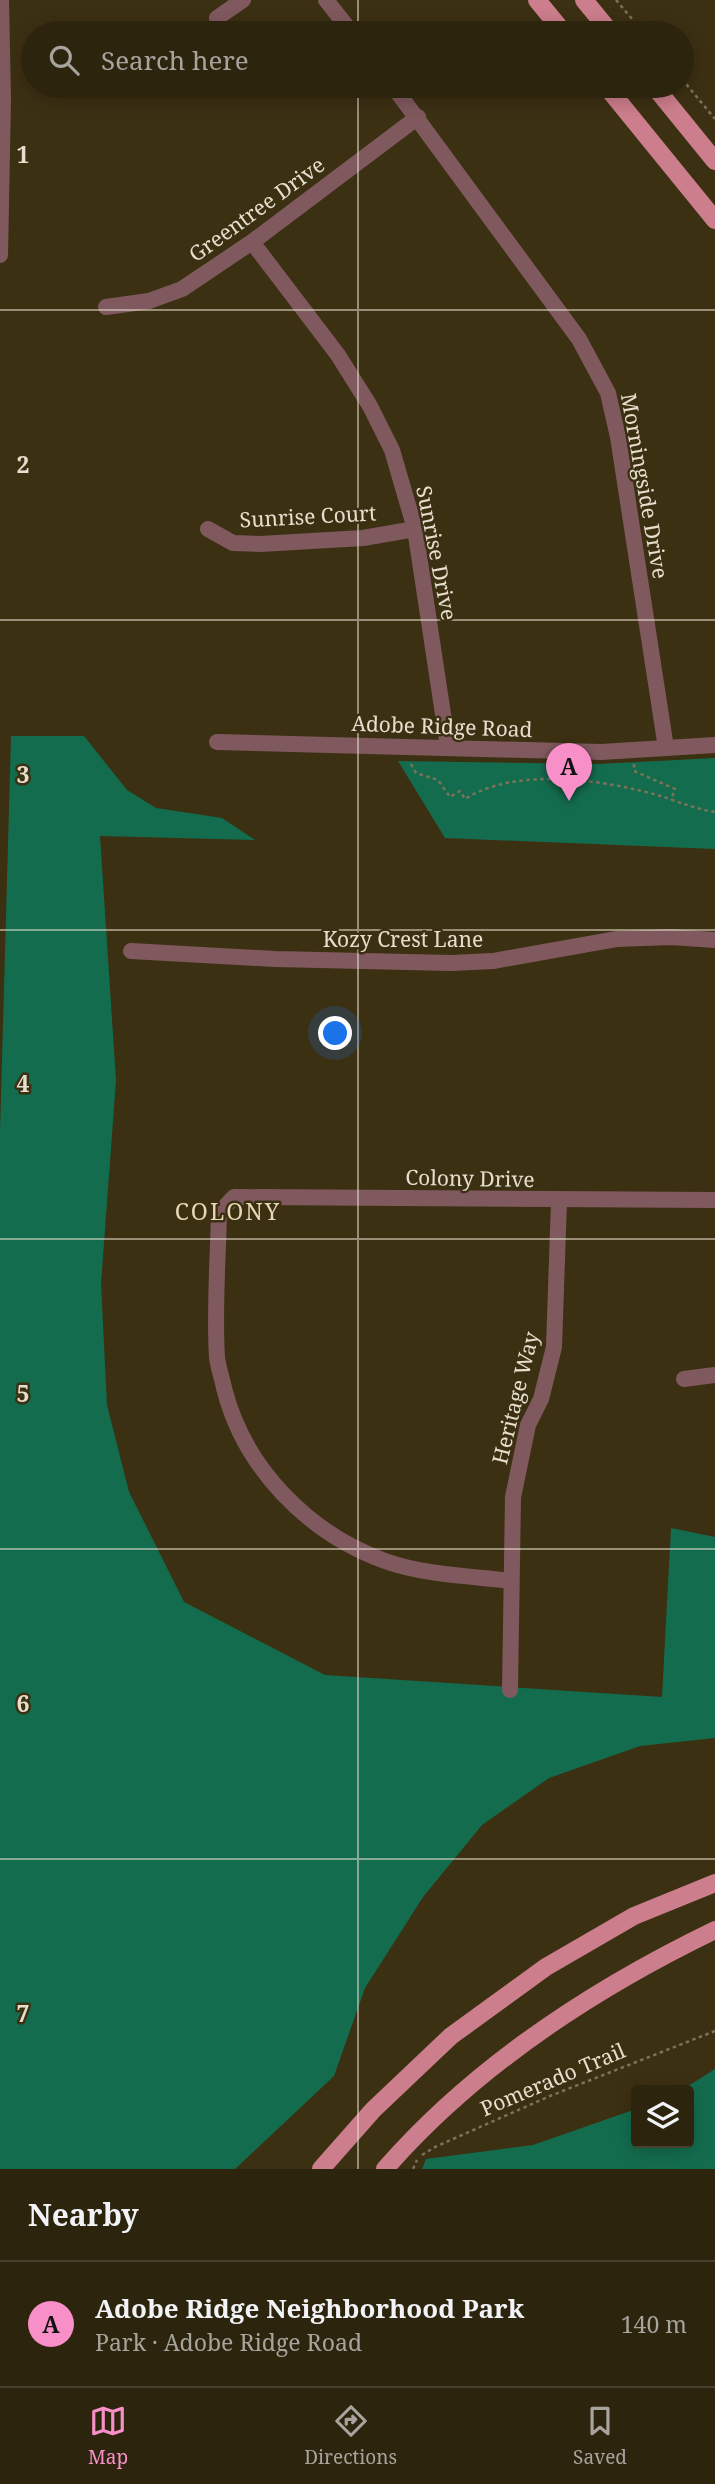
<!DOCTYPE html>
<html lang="en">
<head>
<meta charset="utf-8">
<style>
  :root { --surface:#2d240e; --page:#352c17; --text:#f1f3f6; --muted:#a7a49e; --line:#48412e; --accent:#f98fc9 }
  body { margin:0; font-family:"Noto Serif",serif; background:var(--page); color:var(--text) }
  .controls { position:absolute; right:21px; bottom:21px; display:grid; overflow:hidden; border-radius:7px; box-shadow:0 4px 18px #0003 }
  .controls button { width:63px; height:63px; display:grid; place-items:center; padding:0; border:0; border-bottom:2px solid var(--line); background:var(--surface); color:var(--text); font:35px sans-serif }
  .you { position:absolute; left:336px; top:1034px; width:24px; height:24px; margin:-18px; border:5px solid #fff; border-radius:50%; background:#1a73e8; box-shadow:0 0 0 10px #1a73e833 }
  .badge { display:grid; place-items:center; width:46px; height:46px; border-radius:50%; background:var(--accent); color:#111; font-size:23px; font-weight:700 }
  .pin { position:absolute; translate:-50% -58px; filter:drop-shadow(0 2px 4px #0008) }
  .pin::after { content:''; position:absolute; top:37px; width:24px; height:21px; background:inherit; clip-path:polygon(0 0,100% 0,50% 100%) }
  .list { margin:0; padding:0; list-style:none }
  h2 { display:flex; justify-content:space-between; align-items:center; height:91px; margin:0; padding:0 28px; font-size:30px }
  h2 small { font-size:23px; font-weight:400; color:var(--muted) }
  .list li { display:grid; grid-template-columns:46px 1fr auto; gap:21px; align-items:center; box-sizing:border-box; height:126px; padding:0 28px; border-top:2px solid var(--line) }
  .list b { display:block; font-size:26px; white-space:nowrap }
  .list p { margin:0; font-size:23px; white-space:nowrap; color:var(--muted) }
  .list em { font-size:23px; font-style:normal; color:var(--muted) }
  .icon { flex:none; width:38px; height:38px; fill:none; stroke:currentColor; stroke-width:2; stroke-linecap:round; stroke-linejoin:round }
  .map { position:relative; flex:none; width:715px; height:2169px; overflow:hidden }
  .search { position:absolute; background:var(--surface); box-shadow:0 4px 18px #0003; left:21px; right:21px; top:21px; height:77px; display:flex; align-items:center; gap:18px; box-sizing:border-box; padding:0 24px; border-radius:38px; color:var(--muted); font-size:26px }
  .sheet { height:217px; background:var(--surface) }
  nav { display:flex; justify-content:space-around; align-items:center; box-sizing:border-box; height:98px; border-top:2px solid var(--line); background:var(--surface); font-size:19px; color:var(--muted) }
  nav a { display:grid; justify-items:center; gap:4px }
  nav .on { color:var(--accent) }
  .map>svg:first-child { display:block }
  .green { fill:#146c4e }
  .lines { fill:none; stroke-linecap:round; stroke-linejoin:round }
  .path { stroke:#7c725a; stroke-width:2.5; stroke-dasharray:3.5 3.5; stroke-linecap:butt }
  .street { stroke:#80595f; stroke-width:16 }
  .primary { stroke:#cd7e8c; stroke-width:18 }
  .grid { fill:none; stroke:#e6dfce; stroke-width:2; stroke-opacity:0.55 }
  .labels { text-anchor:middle; stroke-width:5; stroke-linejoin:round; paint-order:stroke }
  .street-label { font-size:21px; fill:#e6dfce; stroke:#3c3013 }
  .neighbourhood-label { font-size:23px; letter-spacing:2px; fill:#e6d8b6; stroke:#3c3013 }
  .grid-label { font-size:23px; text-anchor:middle; font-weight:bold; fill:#e6dfce; stroke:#3c3013; stroke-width:5; stroke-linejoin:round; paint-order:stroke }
</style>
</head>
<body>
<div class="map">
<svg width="715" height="2169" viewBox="0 0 715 2169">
  <rect width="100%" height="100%" fill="#3c3013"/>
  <g class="green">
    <polygon points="11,736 84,736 127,790 156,808 222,818 255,840 100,836 116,1080 101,1284 107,1405 129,1492 184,1602 325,1675 662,1697 671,1528 715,1537 715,1738 640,1746 549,1778 482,1825 423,1897 365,1988 334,2076 235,2169 0,2169 0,1133"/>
    <polygon points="715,758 715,849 445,838 398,761 599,764"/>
    <polygon points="715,2069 715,2169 422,2169 426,2159 533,2145 636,2109 636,2143 689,2143 689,2090 682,2090"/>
  </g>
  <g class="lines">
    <g class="path">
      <polyline points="616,0 644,33"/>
      <polyline points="682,79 715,119"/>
      <path d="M 411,764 L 416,773 L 438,780 L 450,797 L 460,791 L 465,799 C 517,766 607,780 664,797 C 681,803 697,809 715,812"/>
      <polyline points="634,764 634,771 675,789 671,800"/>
      <polyline points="422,2155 435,2147 550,2096 715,2031"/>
      <polyline points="413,2169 417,2160"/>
    </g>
    <g class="street">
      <polyline points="326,0 352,33"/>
      <polyline points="217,18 243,0"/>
      <polyline points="393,86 579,339 608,393 618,437 666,748"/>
      <polyline points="252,242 338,355 370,406 392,450 415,529 448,747"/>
      <polyline points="0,255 3,99 1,0"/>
      <polyline points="106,307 149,301 182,289 252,242 418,117"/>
      <polyline points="208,529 233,543 260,544 363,538 415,529"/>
      <polyline points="217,742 601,752 715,745"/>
      <polyline points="131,951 275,959 451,963 493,961 616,939 671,937 715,940"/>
      <polyline points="684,1379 715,1375"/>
      <path d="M 511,1581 C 470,1576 424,1575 385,1561 C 308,1533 244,1468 224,1388 C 222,1378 218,1367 217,1357 C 214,1312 218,1259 219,1213 L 234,1197 L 715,1200"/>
      <polyline points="510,1690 513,1497 528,1425 541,1399 554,1347 559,1201"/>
    </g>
    <g class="primary">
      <polyline points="537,0 564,33"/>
      <polyline points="584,0 611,33"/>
      <polyline points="606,86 715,220"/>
      <polyline points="654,86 715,161"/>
      <polyline points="321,2169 373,2110 451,2036 546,1967 634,1916 715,1883"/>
      <path d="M 385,2169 C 475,2066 593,1989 715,1930"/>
    </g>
  </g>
  <path class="grid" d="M 358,0 L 358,33M 358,86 L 358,2169M 0,310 L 715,310M 0,620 L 715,620M 0,930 L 715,930M 0,1239 L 715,1239M 0,1549 L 715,1549M 0,1859 L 715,1859"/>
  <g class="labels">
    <g class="street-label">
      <text transform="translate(257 210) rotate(-36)" y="7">Greentree Drive</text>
      <text transform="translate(644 486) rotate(80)" y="7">Morningside Drive</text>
      <text transform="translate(308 517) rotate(-3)" y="7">Sunrise Court</text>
      <text transform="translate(436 553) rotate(79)" y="7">Sunrise Drive</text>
      <text transform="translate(442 727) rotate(2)" y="7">Adobe Ridge Road</text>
      <text x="403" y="947">Kozy Crest Lane</text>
      <text transform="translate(470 1179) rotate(1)" y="7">Colony Drive</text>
      <text transform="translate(516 1398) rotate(-76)" y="7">Heritage Way</text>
      <text transform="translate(553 2080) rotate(-23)" y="7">Pomerado Trail</text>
    </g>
    <g class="neighbourhood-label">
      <text x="228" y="1220">COLONY</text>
    </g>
  </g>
  <g class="grid-label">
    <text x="23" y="163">1</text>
    <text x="23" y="473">2</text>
    <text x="23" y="783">3</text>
    <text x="23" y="1092">4</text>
    <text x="23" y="1402">5</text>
    <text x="23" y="1712">6</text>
    <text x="23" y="2022">7</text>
  </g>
</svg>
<div class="controls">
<button><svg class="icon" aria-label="layers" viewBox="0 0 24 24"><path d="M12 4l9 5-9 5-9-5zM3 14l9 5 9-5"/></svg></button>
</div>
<div class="you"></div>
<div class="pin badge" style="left:569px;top:801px">A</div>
<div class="search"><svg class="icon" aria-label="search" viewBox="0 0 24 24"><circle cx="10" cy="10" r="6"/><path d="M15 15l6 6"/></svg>Search here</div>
</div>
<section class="sheet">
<h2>Nearby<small></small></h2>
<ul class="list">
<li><span class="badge">A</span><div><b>Adobe Ridge Neighborhood Park</b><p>Park · Adobe Ridge Road</p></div><em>140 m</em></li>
</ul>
</section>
<nav>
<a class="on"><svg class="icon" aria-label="map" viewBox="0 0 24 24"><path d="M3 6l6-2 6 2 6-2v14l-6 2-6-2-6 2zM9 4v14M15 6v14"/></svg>Map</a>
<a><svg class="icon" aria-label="directions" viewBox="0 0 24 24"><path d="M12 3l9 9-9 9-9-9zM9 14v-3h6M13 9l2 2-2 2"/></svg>Directions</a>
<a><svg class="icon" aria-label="saved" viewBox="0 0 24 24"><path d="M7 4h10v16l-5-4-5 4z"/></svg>Saved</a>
</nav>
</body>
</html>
